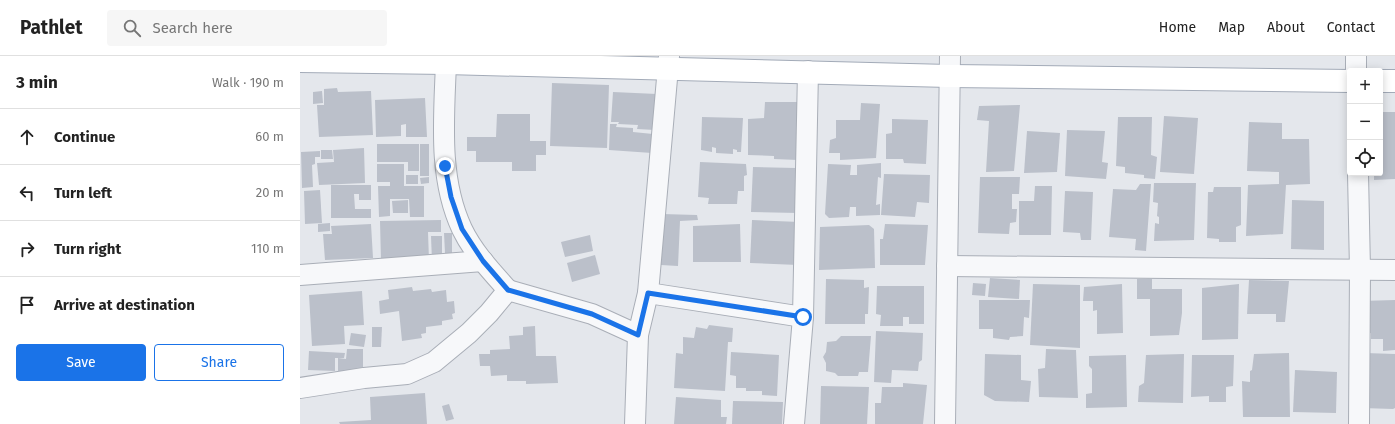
<!DOCTYPE html>
<html lang="en">
<head>
<meta charset="utf-8">
<style>
  :root { --surface:#fff; --page:#f6f6f6; --text:#222; --muted:#767676; --line:#e0e0e0; --accent:#1a73e8 }
  body { margin:0; font-family:"Fira Sans",sans-serif; background:var(--page); color:var(--text) }
  .controls { position:absolute; right:12px; top:12px; display:grid; overflow:hidden; border-radius:4px; box-shadow:0 2px 10px #0003 }
  .controls button { width:36px; height:36px; display:grid; place-items:center; padding:0; border:0; border-bottom:1px solid var(--line); background:var(--surface); color:var(--text); font:20px sans-serif }
  .stop { position:absolute; width:12px; height:12px; margin:-9px; border:3px solid #1a73e8; border-radius:50%; background:#fff }
  .stop.end { background:#1a73e8; border-color:#fff; box-shadow:0 1px 4px #0008 }
  .list { margin:0; padding:0; list-style:none }
  h2 { display:flex; justify-content:space-between; align-items:center; height:52px; margin:0; padding:0 16px; font-size:17px }
  h2 small { font-size:13px; font-weight:400; color:var(--muted) }
  .list li { display:grid; grid-template-columns:26px 1fr auto; gap:12px; align-items:center; box-sizing:border-box; height:56px; padding:0 16px; border-top:1px solid var(--line) }
  .list b { display:block; font-size:15px; white-space:nowrap }
  .list em { font-size:13px; font-style:normal; color:var(--muted) }
  .actions { display:flex; gap:8px; padding:12px 16px }
  .actions a { flex:1; padding:9px 0; border:1px solid var(--accent); border-radius:4px; text-align:center; font-size:14px; color:var(--accent) }
  .actions .main { background:var(--accent); color:#fff }
  .icon { flex:none; width:22px; height:22px; fill:none; stroke:currentColor; stroke-width:2; stroke-linecap:round; stroke-linejoin:round }
  .map { position:relative; flex:none; width:1095px; height:368px; overflow:hidden }
  header { display:flex; align-items:center; gap:24px; box-sizing:border-box; height:56px; padding:0 20px; background:var(--surface); border-bottom:1px solid var(--line) }
  header strong { font-size:19px }
  nav { display:flex; gap:22px; margin-inline-start:auto; font-size:14px }
  .search { width:280px; height:36px; background:var(--page); display:flex; align-items:center; gap:10px; box-sizing:border-box; padding:0 14px; border-radius:4px; color:var(--muted); font-size:15px }
  main { display:flex }
  aside { flex:1; background:var(--surface) }
  .map>svg:first-child { display:block }
  .building { fill:#bbc0ca }
  .lines { fill:none; stroke-linecap:round; stroke-linejoin:round }
  .street-casing { stroke:#a9aeb7; stroke-width:22 }
  .primary-casing { stroke:#a3abb8; stroke-width:24 }
  .street { stroke:#f7f8fa; stroke-width:20 }
  .primary { stroke:#fff; stroke-width:22 }
  .route { stroke:#1a73e8; stroke-width:5 }
</style>
</head>
<body>
<header>
<strong>Pathlet</strong>
<div class="search"><svg class="icon" aria-label="search" viewBox="0 0 24 24"><circle cx="10" cy="10" r="6"/><path d="M15 15l6 6"/></svg>Search here</div>
<nav><a>Home</a><a>Map</a><a>About</a><a>Contact</a></nav>
</header>
<main>
<aside>
<h2>3 min<small>Walk · 190 m</small></h2>
<ul class="list">
<li><svg class="icon" aria-label="ahead" viewBox="0 0 24 24"><path d="M12 20V5M6 11l6-6 6 6"/></svg><div><b>Continue</b></div><em>60 m</em></li>
<li><svg class="icon" aria-label="left" viewBox="0 0 24 24"><path d="M17 20v-9H6M10 6l-5 5 5 5"/></svg><div><b>Turn left</b></div><em>20 m</em></li>
<li><svg class="icon" aria-label="right" viewBox="0 0 24 24"><path d="M7 20v-9h11M14 6l5 5-5 5"/></svg><div><b>Turn right</b></div><em>110 m</em></li>
<li><svg class="icon" aria-label="arrive" viewBox="0 0 24 24"><path d="M6 21V4h12l-3 4 3 4H6"/></svg><div><b>Arrive at destination</b></div></li>
</ul>
<div class="actions"><a class="main">Save</a><a>Share</a></div>
</aside>
<div class="map">
<svg width="1095" height="368" viewBox="0 0 1095 368">
  <rect width="100%" height="100%" fill="#e4e7ec"/>
  <g class="building">
    <polygon points="252,27 309,29 307,92 250,90"/>
    <polygon points="37,32 38,36 71,35 73,79 19,81 17,49 24,49 24,33"/>
    <polygon points="22,35 23,47 13,48 13,36"/>
    <polygon points="313,36 357,38 355,74 337,73 338,69 318,68 319,66 311,66"/>
    <polygon points="125,42 127,81 106,81 106,68 101,69 101,80 76,81 75,44"/>
    <polygon points="465,46 501,46 498,104 474,103 474,100 448,99 448,63 464,62"/>
    <polygon points="561,47 580,48 576,102 540,104 540,97 529,97 530,84 536,82 536,64 560,64"/>
    <polygon points="720,49 714,115 686,116 689,65 677,64 679,50"/>
    <polygon points="1081,56 1095,56 1095,123 1074,124 1074,117 1080,117"/>
    <polygon points="197,58 230,58 230,85 246,85 246,99 236,99 236,115 212,115 212,106 176,106 176,95 167,95 167,81 196,81"/>
    <polygon points="864,60 898,62 894,118 860,116"/>
    <polygon points="402,61 443,62 441,96 437,96 437,94 433,93 433,98 416,97 416,92 412,91 412,96 401,94"/>
    <polygon points="818,61 852,61 851,99 857,101 855,123 844,122 844,119 825,117 825,111 816,110"/>
    <polygon points="592,63 628,64 626,108 604,107 603,103 586,103 586,78 592,77"/>
    <polygon points="949,66 982,67 982,83 1009,83 1010,128 986,129 983,178 946,180 948,129 979,128 979,116 947,115"/>
    <polygon points="310,68 317,68 316,71 333,72 333,76 353,78 352,97 309,94"/>
    <polygon points="767,74 805,75 802,106 808,107 806,123 765,120"/>
    <polygon points="727,75 760,77 757,116 724,117"/>
    <polygon points="77,88 119,88 119,115 108,115 108,106 77,106"/>
    <rect x="120" y="88" width="9" height="32"/>
    <polygon points="64,92 65,127 19,129 17,107 34,106 33,94"/>
    <polygon points="21,94 32,94 33,103 21,103"/>
    <polygon points="20,95 20,101 15,101 15,108 12,109 13,131 2,132 1,96"/>
    <polygon points="400,106 446,108 447,119 444,120 444,135 438,135 437,148 408,148 409,142 398,141"/>
    <polygon points="581,107 581,122 578,121 576,149 580,148 580,159 556,160 556,151 550,151 549,161 529,162 525,158 528,108 551,109 550,119 557,119 557,109"/>
    <polygon points="77,108 104,108 104,130 124,130 124,161 110,161 109,143 90,143 90,160 79,161 78,130 90,130 90,126 77,126"/>
    <polygon points="453,111 496,112 498,157 451,156"/>
    <polygon points="584,118 630,119 629,147 617,146 615,161 581,159"/>
    <rect x="106" y="119" width="12" height="9"/>
    <polygon points="129,121 129,127 121,128 120,122"/>
    <polygon points="680,121 720,121 719,138 712,138 712,153 717,153 716,166 710,167 709,178 678,177"/>
    <polygon points="854,127 896,127 894,184 854,185 855,167 859,168 859,161 857,160 858,147 853,146"/>
    <polygon points="840,128 851,128 846,195 835,194 836,183 809,181 813,133 836,134"/>
    <polygon points="31,129 71,129 71,144 59,144 59,138 54,138 55,153 71,153 71,162 31,162"/>
    <polygon points="735,130 752,130 751,179 719,179 719,145 734,145"/>
    <polygon points="914,131 941,131 941,169 936,171 936,186 919,186 919,183 907,182 908,136 913,136"/>
    <polygon points="20,134 22,167 5,168 4,135"/>
    <polygon points="765,135 793,136 791,184 781,184 780,177 763,176"/>
    <polygon points="108,144 108,157 93,157 92,145"/>
    <polygon points="992,144 1024,145 1024,194 991,193"/>
    <polygon points="362,158 397,159 398,164 380,165 378,210 361,209"/>
    <polygon points="141,164 141,176 128,176 129,204 81,205 80,165"/>
    <polygon points="452,164 500,166 498,209 450,207"/>
    <polygon points="30,167 30,175 18,176 18,168"/>
    <polygon points="71,168 73,202 25,204 23,178 32,178 31,170"/>
    <polygon points="440,168 441,206 393,206 393,170"/>
    <polygon points="585,168 628,169 625,209 580,209 580,183 583,183"/>
    <polygon points="569,169 574,173 575,212 519,214 520,171"/>
    <polygon points="144,177 152,177 152,197 145,197"/>
    <polygon points="290,179 293,195 265,201 261,186"/>
    <polygon points="131,180 142,180 142,204 132,205"/>
    <polygon points="295,199 300,218 272,226 267,207"/>
    <polygon points="690,222 720,224 719,243 688,241"/>
    <polygon points="526,223 564,224 564,232 569,231 568,258 565,258 565,268 525,268"/>
    <polygon points="837,223 852,223 852,233 882,233 882,257 879,279 850,280 850,243 837,243"/>
    <polygon points="949,224 989,225 985,266 976,266 976,258 947,258"/>
    <polygon points="673,227 686,228 685,240 672,239"/>
    <polygon points="733,228 780,229 780,292 730,289"/>
    <polygon points="822,228 823,277 797,278 797,254 793,255 793,245 783,245 784,231"/>
    <polygon points="939,228 938,283 902,284 902,232"/>
    <polygon points="577,230 624,230 624,268 609,268 609,261 603,261 603,270 580,270 581,259 576,258"/>
    <polygon points="112,231 113,235 131,233 132,236 146,234 147,246 154,245 155,257 152,258 153,263 142,265 142,269 126,271 126,277 121,278 122,282 102,285 99,255 80,258 79,245 89,243 88,234"/>
    <polygon points="62,235 64,269 44,270 45,288 12,290 9,239"/>
    <polygon points="679,244 730,244 729,262 724,261 723,280 710,281 709,284 693,282 693,273 679,273"/>
    <polygon points="1095,244 1095,294 1083,295 1083,283 1071,283 1071,277 1062,278 1061,245"/>
    <polygon points="409,269 433,272 432,286 428,286 425,335 374,332 376,297 383,298 383,281 394,282 396,271 407,273"/>
    <polygon points="235,270 236,300 256,300 258,327 226,328 226,325 207,325 207,319 191,320 190,310 180,310 179,298 190,298 190,294 210,293 209,280 223,279 223,271"/>
    <polygon points="72,271 82,271 81,291 72,291"/>
    <polygon points="576,275 623,277 622,304 619,306 618,315 592,314 591,327 574,326"/>
    <polygon points="51,277 66,279 64,291 49,289"/>
    <polygon points="541,280 571,280 568,316 559,316 558,320 538,320 535,317 526,315 526,307 523,301 526,296 527,286 536,285"/>
    <polygon points="47,293 63,293 63,315 38,315 38,302 46,303"/>
    <polygon points="746,293 776,294 778,342 739,341 738,313 745,312"/>
    <polygon points="9,295 45,297 44,302 35,302 35,315 8,314"/>
    <polygon points="431,296 479,299 477,340 462,339 462,335 446,335 446,332 436,332 436,320 430,319"/>
    <polygon points="989,297 990,361 943,361 942,325 950,326 950,315 952,314 954,298"/>
    <polygon points="1065,297 1095,298 1095,352 1093,353 1062,352"/>
    <polygon points="685,298 721,299 721,324 731,325 729,346 695,345 684,339"/>
    <polygon points="884,298 883,347 838,346 839,330 844,327 846,299"/>
    <polygon points="826,299 827,351 786,352 786,338 792,337 792,313 789,310 789,300"/>
    <polygon points="892,299 934,299 933,330 926,331 926,346 909,346 909,340 891,341"/>
    <polygon points="995,314 1037,316 1036,357 993,356"/>
    <polygon points="603,327 627,329 623,368 575,368 575,347 581,347 582,331 603,331"/>
    <polygon points="521,330 569,331 567,368 520,368"/>
    <polygon points="125,337 127,368 40,368 39,366 71,364 70,341"/>
    <polygon points="376,341 421,344 421,361 427,361 426,368 374,368"/>
    <polygon points="433,345 483,346 482,368 432,368"/>
    <polygon points="149,348 154,363 146,365 142,350"/>
  </g>
  <g class="lines">
    <defs>
      <g id="street">
        <polyline points="1056,0 1056,15"/>
        <polyline points="1058,117 1060,214 1059,368"/>
        <polyline points="647,210 1095,214"/>
        <polyline points="0,219 183,205"/>
        <polyline points="208,234 292,258 338,279"/>
        <polyline points="348,237 503,261"/>
        <path d="M 0,332 L 64,322 L 107,318 L 134,306 L 169,277 L 189,257 L 208,234 C 191,215 173,196 162,173 C 138,122 144,62 146,7"/>
        <polyline points="335,368 338,279 348,237 369,0"/>
        <polyline points="494,368 503,261 508,15"/>
        <polyline points="645,368 650,0"/>
      </g>
      <g id="primary">
        <polyline points="0,5 146,7 649,20 1050,25"/>
        <polyline points="1080,25 1095,25"/>
      </g>
    </defs>
    <use href="#street" class="street-casing"/>
    <use href="#primary" class="primary-casing"/>
    <use href="#street" class="street"/>
    <use href="#primary" class="primary"/>
  </g>
  <g class="lines">
    <polyline class="route" points="145,110 151,141 162,173 183,205 208,234 292,258 338,279 348,237 503,261"/>
  </g>
</svg>
<div class="controls">
<button>+</button>
<button>−</button>
<button><svg class="icon" aria-label="locate" viewBox="0 0 24 24"><circle cx="12" cy="12" r="6"/><path d="M12 2v4M12 18v4M2 12h4M18 12h4"/></svg></button>
</div>
<div class="stop" style="left:503px;top:261px"></div>
<div class="stop end" style="left:145px;top:110px"></div>
</div>
</main>
</body>
</html>
